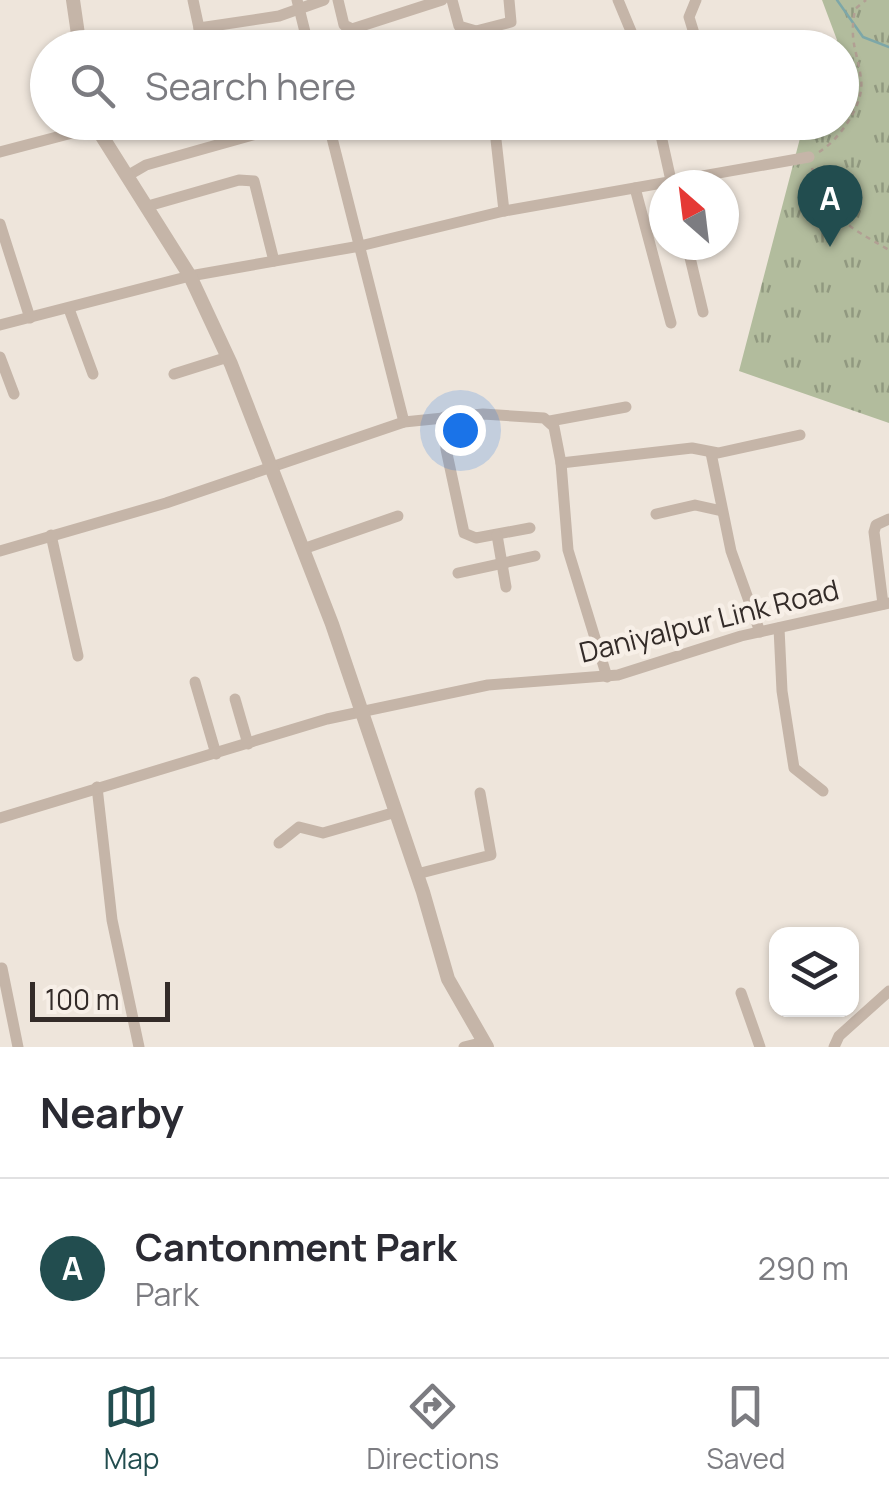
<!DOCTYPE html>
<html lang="en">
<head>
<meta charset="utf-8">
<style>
  :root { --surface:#fff; --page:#f7f7f7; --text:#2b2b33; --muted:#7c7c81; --line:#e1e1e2; --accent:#224d4f }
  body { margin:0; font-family:Manrope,sans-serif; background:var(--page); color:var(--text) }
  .controls { position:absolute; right:30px; bottom:30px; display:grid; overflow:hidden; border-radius:20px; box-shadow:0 2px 8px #0004 }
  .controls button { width:90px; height:90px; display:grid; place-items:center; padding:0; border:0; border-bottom:2px solid var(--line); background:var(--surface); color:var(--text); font:50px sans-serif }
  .compass { position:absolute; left:649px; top:170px; width:90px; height:90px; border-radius:50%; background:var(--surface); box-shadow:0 2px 8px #0004; rotate:332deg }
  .scale { position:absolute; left:30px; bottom:25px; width:140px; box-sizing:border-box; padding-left:10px; border:5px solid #332b28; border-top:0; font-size:28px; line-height:35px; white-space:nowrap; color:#332b28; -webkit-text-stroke:8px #f7efe7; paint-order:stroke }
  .you { position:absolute; left:460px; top:430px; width:35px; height:35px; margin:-25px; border:8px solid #fff; border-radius:50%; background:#1a73e8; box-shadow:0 0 0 15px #1a73e833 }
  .badge { display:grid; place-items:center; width:65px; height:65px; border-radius:50%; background:var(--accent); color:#fff; font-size:32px; font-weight:700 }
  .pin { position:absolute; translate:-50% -82px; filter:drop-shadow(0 2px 5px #0008) }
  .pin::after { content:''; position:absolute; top:52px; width:35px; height:30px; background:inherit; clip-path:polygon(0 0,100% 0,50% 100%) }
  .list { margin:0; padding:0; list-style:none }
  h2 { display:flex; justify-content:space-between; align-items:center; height:130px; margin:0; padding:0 40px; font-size:42px }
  h2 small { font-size:32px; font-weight:400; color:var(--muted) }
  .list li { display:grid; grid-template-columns:65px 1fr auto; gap:30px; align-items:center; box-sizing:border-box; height:180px; padding:0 40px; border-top:2px solid var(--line) }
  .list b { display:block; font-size:38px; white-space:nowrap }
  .list p { margin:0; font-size:32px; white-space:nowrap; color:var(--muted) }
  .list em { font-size:32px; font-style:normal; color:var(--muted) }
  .icon { flex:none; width:55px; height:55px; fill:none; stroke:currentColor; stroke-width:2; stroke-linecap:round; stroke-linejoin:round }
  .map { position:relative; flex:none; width:889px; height:1047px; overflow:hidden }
  .search { position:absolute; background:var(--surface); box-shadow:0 2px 8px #0004; left:30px; right:30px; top:30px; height:110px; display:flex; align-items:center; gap:25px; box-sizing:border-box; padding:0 35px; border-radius:55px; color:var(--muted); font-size:38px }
  .sheet { height:310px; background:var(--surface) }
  nav { display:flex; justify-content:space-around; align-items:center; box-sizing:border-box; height:140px; border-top:2px solid var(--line); background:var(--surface); font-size:28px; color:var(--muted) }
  nav a { display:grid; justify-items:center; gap:5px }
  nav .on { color:var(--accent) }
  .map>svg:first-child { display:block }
  .park { fill:url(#park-tufts) }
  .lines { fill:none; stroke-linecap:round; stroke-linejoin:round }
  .stream { stroke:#7da7a8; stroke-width:2.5 }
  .path { stroke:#b19f93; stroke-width:2.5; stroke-dasharray:5 5; stroke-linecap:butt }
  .minor { stroke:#c5b5a8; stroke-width:11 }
  .tertiary { stroke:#c5b5a8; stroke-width:14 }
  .labels { text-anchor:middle; stroke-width:9; stroke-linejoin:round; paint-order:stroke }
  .street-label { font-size:28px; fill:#332b28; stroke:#f7efe7 }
</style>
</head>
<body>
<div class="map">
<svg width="889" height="1047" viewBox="0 0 889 1047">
  <defs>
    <pattern id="park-tufts" width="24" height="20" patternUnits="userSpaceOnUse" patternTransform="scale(2.5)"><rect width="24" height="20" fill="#b2bc9d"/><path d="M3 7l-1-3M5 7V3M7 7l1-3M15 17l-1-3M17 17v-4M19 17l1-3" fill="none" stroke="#919980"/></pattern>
  </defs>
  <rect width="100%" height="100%" fill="#eee5db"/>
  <polygon class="park" points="822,0 889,0 889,423 739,371 804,123 842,122 842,48 833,47 837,40"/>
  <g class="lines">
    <polyline class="stream" points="837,0 863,37 889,47"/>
    <g class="path">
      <path d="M 819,152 C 839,140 865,104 861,79 C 857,48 849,44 855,9 L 866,0"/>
      <path d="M 812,168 C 826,217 848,226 889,250"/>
    </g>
    <g class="minor">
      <polyline points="193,0 199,28 199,48"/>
      <polyline points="297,0 309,48"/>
      <polyline points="338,0 344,25 352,29 442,0"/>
      <polyline points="452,0 459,26 476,31 511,22 509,0"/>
      <polyline points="618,0 638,48"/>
      <polyline points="199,28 279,16 324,0"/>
      <polyline points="476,31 480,48"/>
      <polyline points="695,48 697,43 689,17 696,0"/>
      <polyline points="328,122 404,422"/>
      <polyline points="494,122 504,211"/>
      <polyline points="658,122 672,185"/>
      <polyline points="0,152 95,127"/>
      <polyline points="127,176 146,165 299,122"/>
      <polyline points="635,188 671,323"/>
      <polyline points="148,206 239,180 254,181 274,261"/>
      <polyline points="0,224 30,318"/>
      <polyline points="687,245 703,312"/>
      <polyline points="69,309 93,374"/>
      <polyline points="0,325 190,276 360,246 504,211 809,157"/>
      <polyline points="0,357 14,394"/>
      <polyline points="174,374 228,357"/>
      <polyline points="444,417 446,449 464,533 476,538 530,528"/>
      <polyline points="550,421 626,407"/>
      <polyline points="711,453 731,551 760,632"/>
      <polyline points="561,463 692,448 718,453 800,435"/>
      <polyline points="656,514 695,505 722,511"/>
      <polyline points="51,535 78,656"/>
      <polyline points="497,535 506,587"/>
      <polyline points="303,549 398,516"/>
      <polyline points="0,551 166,503 404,422 483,414 544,418 554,427 561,463 568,550 607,677"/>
      <polyline points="458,573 535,556"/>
      <polyline points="883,604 874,532 876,525 889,519"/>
      <polyline points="779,628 782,691 794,768 823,791"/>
      <polyline points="195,682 216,754"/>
      <polyline points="235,699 248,744"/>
      <polyline points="97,787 112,920 139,1047"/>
      <polyline points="0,818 327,719 488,685 618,675 741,636 889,603"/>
      <polyline points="279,843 299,827 323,833 396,812"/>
      <polyline points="417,874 491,855 480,793"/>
      <polyline points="2,968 18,1047"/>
      <polyline points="741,993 760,1047"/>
      <polyline points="464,1047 484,1042"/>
      <polyline points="834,1047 839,1036 889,991"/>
    </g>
    <g class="tertiary">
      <polyline points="73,0 80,48"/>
      <polyline points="93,122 190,276 231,364 332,624 423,892 448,979 487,1047"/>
    </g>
  </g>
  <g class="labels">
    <g class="street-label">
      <text transform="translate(709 621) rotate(-14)" y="10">Daniyalpur Link Road</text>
    </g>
  </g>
</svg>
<div class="controls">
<button><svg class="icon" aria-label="layers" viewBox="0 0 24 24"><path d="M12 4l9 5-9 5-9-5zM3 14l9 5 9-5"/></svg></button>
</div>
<svg class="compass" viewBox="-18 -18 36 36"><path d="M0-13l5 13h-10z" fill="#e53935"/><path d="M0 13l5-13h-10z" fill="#7c7c81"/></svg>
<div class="scale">100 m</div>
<div class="you"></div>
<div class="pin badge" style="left:830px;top:247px">A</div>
<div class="search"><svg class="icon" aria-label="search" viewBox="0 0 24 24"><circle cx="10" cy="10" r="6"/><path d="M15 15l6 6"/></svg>Search here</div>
</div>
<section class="sheet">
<h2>Nearby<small></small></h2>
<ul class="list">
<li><span class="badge">A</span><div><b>Cantonment Park</b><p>Park</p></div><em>290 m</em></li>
</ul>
</section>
<nav>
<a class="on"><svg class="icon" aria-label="map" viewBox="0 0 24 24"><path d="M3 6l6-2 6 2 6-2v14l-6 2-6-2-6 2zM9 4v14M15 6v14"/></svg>Map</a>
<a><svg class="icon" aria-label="directions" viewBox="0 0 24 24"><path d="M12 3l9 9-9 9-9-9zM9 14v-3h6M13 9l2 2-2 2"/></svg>Directions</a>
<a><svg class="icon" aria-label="saved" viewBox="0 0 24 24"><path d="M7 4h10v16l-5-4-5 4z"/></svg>Saved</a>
</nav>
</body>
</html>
